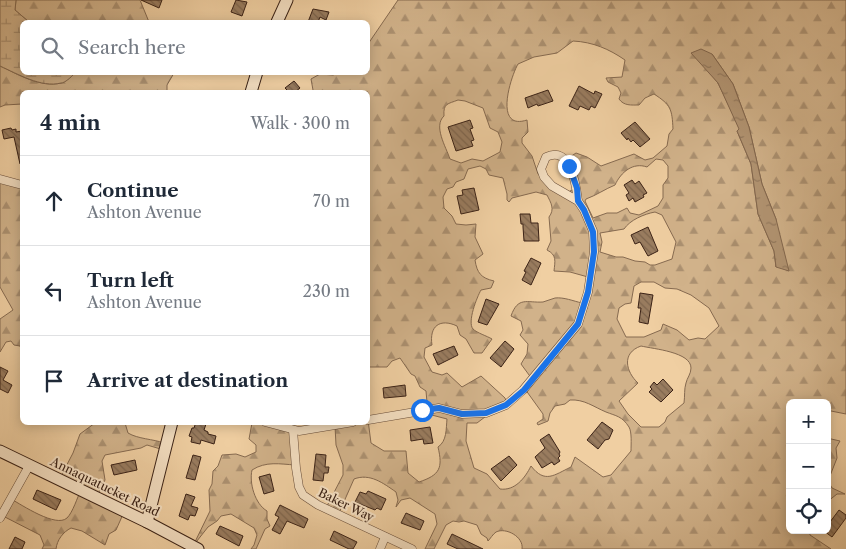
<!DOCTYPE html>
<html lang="en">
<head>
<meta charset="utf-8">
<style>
  :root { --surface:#fff; --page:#f2f2f3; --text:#1f2937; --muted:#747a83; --line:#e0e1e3 }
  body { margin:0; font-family:"Libre Caslon Text",serif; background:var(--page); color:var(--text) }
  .controls { position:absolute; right:15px; bottom:15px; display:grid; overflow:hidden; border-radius:8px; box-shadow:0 2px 12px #0003 }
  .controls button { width:45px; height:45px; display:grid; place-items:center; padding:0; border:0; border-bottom:1px solid var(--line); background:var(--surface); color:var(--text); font:25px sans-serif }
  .stop { position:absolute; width:15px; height:15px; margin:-11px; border:4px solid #1a73e8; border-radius:50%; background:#fff }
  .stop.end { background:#1a73e8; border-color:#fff; box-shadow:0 1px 5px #0008 }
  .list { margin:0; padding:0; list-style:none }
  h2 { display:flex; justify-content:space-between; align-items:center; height:65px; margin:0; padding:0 20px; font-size:21px }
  h2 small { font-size:16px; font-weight:400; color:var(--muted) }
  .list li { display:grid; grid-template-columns:32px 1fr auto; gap:15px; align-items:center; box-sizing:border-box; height:90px; padding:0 20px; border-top:1px solid var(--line) }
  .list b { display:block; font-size:19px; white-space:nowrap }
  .list p { margin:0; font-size:16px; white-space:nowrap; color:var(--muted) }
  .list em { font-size:16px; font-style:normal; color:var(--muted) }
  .icon { flex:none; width:28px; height:28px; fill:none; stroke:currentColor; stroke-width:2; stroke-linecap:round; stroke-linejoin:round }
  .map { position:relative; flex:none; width:846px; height:549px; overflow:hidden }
  .search { position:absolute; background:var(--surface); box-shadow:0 2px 12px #0003; left:20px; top:20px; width:350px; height:55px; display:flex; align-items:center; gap:12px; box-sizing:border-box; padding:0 18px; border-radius:8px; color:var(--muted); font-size:19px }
  .panel { position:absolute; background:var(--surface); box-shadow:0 2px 12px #0003; left:20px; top:90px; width:350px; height:335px; border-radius:8px }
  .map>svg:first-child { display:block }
  .forest { fill:url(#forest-firs); stroke:#866a50; fill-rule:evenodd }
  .wetland { fill:url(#wetland-marsh); stroke:#866a50 }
  .water { fill:url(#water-ripples); stroke:#82664d }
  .building { fill:url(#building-back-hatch); stroke:#3b2216 }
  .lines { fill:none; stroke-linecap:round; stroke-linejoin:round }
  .street-casing { stroke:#684d39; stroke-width:9 }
  .secondary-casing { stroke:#3b2216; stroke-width:13 }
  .street { stroke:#f5e0c3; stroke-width:8 }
  .secondary { stroke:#f5e0c3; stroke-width:11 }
  .route { stroke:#1a73e8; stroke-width:6 }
  .labels { text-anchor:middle; stroke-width:4; stroke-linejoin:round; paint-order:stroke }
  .street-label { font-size:12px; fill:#3b2216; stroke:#f5e0c3 }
</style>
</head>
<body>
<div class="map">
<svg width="846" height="549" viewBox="0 0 846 549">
  <defs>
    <pattern id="forest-firs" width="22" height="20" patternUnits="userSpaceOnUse" patternTransform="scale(1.25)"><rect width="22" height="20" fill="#d1b28a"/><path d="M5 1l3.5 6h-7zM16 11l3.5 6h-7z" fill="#ab9070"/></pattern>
    <pattern id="wetland-marsh" width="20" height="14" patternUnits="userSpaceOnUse" patternTransform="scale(1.25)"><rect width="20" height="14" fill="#d1b28a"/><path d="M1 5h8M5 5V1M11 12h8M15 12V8" fill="none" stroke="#ab9070"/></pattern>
    <pattern id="water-ripples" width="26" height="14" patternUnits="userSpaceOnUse" patternTransform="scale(1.25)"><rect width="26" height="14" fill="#b29472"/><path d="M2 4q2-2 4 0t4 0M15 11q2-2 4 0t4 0" fill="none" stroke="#92785d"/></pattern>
    <pattern id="building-back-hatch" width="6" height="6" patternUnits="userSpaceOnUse" patternTransform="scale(1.25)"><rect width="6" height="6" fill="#997c5f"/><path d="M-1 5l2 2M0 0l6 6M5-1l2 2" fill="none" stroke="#7e654d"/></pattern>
  </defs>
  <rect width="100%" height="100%" fill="#f0cfa2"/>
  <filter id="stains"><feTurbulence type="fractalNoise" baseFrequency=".004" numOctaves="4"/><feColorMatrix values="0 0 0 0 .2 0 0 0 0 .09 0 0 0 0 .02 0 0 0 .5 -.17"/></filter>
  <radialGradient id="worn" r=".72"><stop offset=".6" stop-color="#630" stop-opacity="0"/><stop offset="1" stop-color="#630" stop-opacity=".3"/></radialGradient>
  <g class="forest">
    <polygon points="16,0 140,0 149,22 29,22 15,10"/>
    <path d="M 398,0 L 846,0 L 846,414 L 831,411 L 827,412 L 827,403 L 790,403 L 790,530 L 809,530 L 810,535 L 831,549 L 522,549 C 524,537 506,527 496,532 C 493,534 490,539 488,541 L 487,538 L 481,534 L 477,525 L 464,521 L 459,522 L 453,521 L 446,525 L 434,549 L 425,549 L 437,524 L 435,514 L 410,498 L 401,500 L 396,507 L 398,500 L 396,492 C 383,483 370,473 354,479 L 339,513 L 326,508 L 343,475 L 343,465 L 336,445 L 335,426 L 353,423 L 368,422 L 368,420 L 371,443 L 384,451 L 406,451 L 408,473 L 419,482 C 440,475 443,468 438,447 C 447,441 446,429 447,419 L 428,414 L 426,391 L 420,387 L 415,376 L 411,374 L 400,358 L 392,361 L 387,367 L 368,367 L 368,92 L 311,92 L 313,90 L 311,79 L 320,74 L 333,75 L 339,73 L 368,72 L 368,44 ZM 573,41 C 593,42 609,49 625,60 L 622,77 L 606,78 L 608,82 L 618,87 L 621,93 L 619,99 C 624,106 631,105 639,105 L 645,98 L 654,94 C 671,105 672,109 673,129 L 669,134 L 667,146 L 653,158 L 645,160 L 634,154 L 601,166 L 587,157 L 576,153 L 570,157 L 571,166 L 579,186 L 563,195 L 550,187 L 538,174 L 532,156 L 522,143 L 522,138 L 528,132 L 527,120 C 493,131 511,76 518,64 L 534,57 L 557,53 ZM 712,54 L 733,84 L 749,127 L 762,184 L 776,219 L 776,267 L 774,251 L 758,214 L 751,164 L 737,131 L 740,129 L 718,83 L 707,69 ZM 458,100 L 465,101 L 483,108 L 490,128 L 498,132 L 502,142 L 500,152 L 483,161 L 472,159 L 461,163 L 450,159 C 446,147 433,126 444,116 C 443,103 448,104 458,100 ZM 656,159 L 663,160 L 668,166 L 668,178 L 663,185 L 663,198 L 658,206 L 639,215 L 630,213 L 627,208 L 617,213 L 607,213 L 593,218 L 585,201 L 586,199 C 597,195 605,189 615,185 C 621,172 633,162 647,167 ZM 480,166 L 486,169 L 489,175 L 503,178 L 507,194 L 507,200 L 509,202 L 512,198 L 536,192 L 547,195 C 551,203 555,209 549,217 L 551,241 L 547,250 C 557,255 555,261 554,271 L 570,272 L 588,277 L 582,303 C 573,301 564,297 555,298 C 551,299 547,301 543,302 C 527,303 518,296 511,316 L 521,321 L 523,330 L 520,335 L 528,344 L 527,354 L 521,364 L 532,379 L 525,389 L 543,414 L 543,419 L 537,423 L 538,425 L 548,421 L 550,413 L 555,406 L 565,404 L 570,400 C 584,399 594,407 606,412 C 616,416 622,416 629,427 C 632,432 631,444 631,451 L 611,475 L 603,477 L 575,457 L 571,467 C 554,475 545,484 531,466 C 525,478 515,491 500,489 L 487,474 L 474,468 L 466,441 L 467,423 L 477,423 L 506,401 L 505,398 L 481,376 L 462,387 L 447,373 L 442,375 L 432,372 L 424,357 L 425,348 L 432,345 C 429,326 440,318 457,326 L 460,335 L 466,339 L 474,353 L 482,353 L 492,339 C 487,336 477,333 473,329 C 467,322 477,297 481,290 L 491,288 L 494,281 C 481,278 477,273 475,260 L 483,254 L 475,237 L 476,224 L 466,225 L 456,224 L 452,216 L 444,208 L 443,197 L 447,189 L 453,187 L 456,182 L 464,179 L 468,169 ZM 655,212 L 662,215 L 676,242 L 672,259 L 655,265 L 650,265 L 645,262 L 635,261 L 623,257 L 616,257 L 600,252 L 602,242 L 600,233 L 624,229 C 630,220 644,214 655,212 ZM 641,282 L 654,282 L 665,288 L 677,289 L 691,295 L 709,308 L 719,326 L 705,339 L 698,338 L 689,340 L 677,330 L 663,324 L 661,330 L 644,337 L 626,337 L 617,319 L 619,308 L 625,304 L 631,303 L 634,286 ZM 641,346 C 654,349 691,352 691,368 C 691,374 687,378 686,383 C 684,389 685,396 684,403 L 667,417 L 665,422 L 659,427 L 641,427 L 628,414 L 619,401 L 638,383 C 626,372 621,353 641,346 Z"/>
    <path d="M 0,66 C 17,74 41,88 61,83 C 65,82 71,77 74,74 L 72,73 L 174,73 L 167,85 L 167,92 L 22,92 L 22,104 L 5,105 L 0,107 Z"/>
    <polygon points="0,183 22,185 22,352 20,346 14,345 11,341 6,342 0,352 0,319 13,310 0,287"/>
    <path d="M 95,423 L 125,423 L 128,433 C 138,439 153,439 164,443 L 164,450 L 147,445 L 141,448 L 105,455 L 102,461 L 105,480 L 97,496 L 124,512 L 116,530 L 109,534 L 105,545 L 82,531 L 71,528 C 63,532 57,540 56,549 L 42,549 L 44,545 L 40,535 L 3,516 L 11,499 C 22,505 56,528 67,518 C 73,512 77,498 81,490 L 60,478 L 73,453 L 80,434 Z"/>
    <path d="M 252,423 L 268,423 L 293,429 L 295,465 C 280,464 266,461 252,470 C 249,483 255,504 267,511 L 267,519 L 270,526 L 265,529 L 256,549 L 251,549 L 254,545 L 257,535 L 254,528 L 231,514 L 221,516 L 217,521 L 208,527 L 193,546 L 210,511 L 209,490 L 212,484 L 213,471 L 218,466 L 222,455 L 236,454 L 245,457 L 256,452 L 256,445 L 249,439 Z"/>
    <polygon points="827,438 840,441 836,448 837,458 828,481 832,488 845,494 837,494 827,502"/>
  </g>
  <path class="wetland" d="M 0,0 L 16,0 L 15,10 L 29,22 L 22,22 L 22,72 L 72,73 L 74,74 C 71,77 65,83 61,83 C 41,88 18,74 0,66 Z"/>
  <polygon class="water" points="701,49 712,54 733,84 749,127 762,184 776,219 789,271 776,267 774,251 758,214 751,164 737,131 739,129 718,83 691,53"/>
  <g class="building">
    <polygon points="141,0 162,0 159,8"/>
    <polygon points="236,0 247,2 242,16 231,12"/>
    <polygon points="313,9 329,12 326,20 320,17 318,22 308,22"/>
    <polygon points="294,81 300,88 295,92 289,92 285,88"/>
    <polygon points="579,86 594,94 595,91 602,94 595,108 591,106 589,110 580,106 578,110 569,106"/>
    <polygon points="548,90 553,101 538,106 537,104 528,108 525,98"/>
    <polygon points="470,120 473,128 470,129 474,140 471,141 473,146 456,151 448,127"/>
    <polygon points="635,122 650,139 640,147 633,140 631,142 628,138 627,140 621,133"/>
    <polygon points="11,128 12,130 16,129 16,132 22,131 22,164 20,164 14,137 4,139 2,130"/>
    <polygon points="632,180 635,184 639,181 647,193 643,195 644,197 635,202 633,198 629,201 626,195 629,193 624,185"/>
    <polygon points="474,188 479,210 461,214 457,196 463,195 462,190"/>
    <polygon points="520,214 530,214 531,223 538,223 539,241 524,241 523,227 523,224 521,224"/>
    <polygon points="648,227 658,251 648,256 640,242 635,244 631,235"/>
    <polygon points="531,258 541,263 531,285 522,280 526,272 524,271"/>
    <polygon points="640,293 653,295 648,324 639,322 641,308 638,308"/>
    <polygon points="486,299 499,304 487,325 478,322"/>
    <polygon points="505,341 514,349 501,367 490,358"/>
    <polygon points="454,346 458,355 438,365 433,354"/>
    <polygon points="0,367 8,371 3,380 12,385 8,393 0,389"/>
    <polygon points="663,379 673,390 661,402 649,392 652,389 650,387 654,382 657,385"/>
    <polygon points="405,385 406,396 384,398 383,388"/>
    <polygon points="196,422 206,424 204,430 208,432 208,434 216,436 214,444 201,440 200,444 191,442 192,437 189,436 192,428 194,428"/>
    <polygon points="602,422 613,430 609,439 605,440 598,449 587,440"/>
    <polygon points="430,427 433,443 424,444 423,439 411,441 410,430"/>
    <polygon points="549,434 560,452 559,454 560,456 558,458 560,461 554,465 552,462 542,468 535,457 545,448 540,440"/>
    <polygon points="316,454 326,455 325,467 329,467 328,473 324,473 323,481 313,480"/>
    <polygon points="193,455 201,457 195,480 186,478"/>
    <polygon points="509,456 517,465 501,481 491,469"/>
    <polygon points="135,460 137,470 114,475 111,465"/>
    <polygon points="270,474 274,491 264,494 259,477"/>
    <polygon points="37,490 61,500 56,510 33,499"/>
    <polygon points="368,491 386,499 381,510 377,508 375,510 355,502 360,492 366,494"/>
    <polygon points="186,494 195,497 191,506 198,508 195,516 190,515 188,520 179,516"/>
    <polygon points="280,505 308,519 304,528 287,521 280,534 272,530 279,517 275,515"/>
    <polygon points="839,510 846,515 846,518 832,537 824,531 827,530 827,526"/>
    <polygon points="406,513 424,521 420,530 401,523"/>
    <polygon points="220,526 243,536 239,546 216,534"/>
    <polygon points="334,531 357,542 353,549 349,549 330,540"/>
    <polygon points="452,534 483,549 458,549 447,544"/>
    <polygon points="15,537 25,542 22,549 9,549"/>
  </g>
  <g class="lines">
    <defs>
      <g id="street">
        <polyline points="0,179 22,185"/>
        <path d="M 368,420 L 439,408 L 462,414 L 486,413 L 506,405 L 523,390 L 578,324 L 588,292 L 594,252 L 593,231 L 584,210 L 578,201 L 552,186 L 544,177 L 541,169 L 546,157 C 571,145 576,185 578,201"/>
        <polyline points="265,422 299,431 353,422"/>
        <polyline points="293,430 296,468 299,487 303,495 318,505 412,549"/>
        <polyline points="0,518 29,466"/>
        <polyline points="380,549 385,537"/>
      </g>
      <g id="secondary">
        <polyline points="277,22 287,0"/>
        <polyline points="251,92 257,72"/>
        <polyline points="0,451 147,522 198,549"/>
        <polyline points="147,522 172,422"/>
      </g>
    </defs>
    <use href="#street" class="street-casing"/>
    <use href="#secondary" class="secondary-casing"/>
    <use href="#street" class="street"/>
    <use href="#secondary" class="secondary"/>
  </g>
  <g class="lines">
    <polyline class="route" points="422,410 439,408 462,414 486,413 506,405 524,390 578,324 588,292 594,252 593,232 584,210 578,201 577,188 569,166"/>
  </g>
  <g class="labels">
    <g class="street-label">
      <text transform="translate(105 487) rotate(26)" y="4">Annaquatucket Road</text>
      <text transform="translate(346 505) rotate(26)" y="4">Baker Way</text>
    </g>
  </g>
  <rect width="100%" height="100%" filter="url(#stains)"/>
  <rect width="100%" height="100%" fill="url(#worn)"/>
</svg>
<div class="controls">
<button>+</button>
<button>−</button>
<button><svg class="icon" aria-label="locate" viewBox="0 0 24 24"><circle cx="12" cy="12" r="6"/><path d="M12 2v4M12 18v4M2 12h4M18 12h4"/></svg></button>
</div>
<div class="stop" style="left:422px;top:410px"></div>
<div class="stop end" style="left:569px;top:166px"></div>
<div class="search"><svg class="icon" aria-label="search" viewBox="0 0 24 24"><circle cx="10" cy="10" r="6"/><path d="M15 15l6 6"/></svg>Search here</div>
<section class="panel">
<h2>4 min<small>Walk · 300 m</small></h2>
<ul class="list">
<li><svg class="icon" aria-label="ahead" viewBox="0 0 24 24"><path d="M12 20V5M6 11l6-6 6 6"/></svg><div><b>Continue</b><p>Ashton Avenue</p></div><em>70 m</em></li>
<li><svg class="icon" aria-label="left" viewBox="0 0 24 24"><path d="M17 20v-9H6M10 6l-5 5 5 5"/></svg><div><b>Turn left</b><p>Ashton Avenue</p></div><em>230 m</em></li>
<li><svg class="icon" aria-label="arrive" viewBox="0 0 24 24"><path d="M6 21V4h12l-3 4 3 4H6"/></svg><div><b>Arrive at destination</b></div></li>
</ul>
</section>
</div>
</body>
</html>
